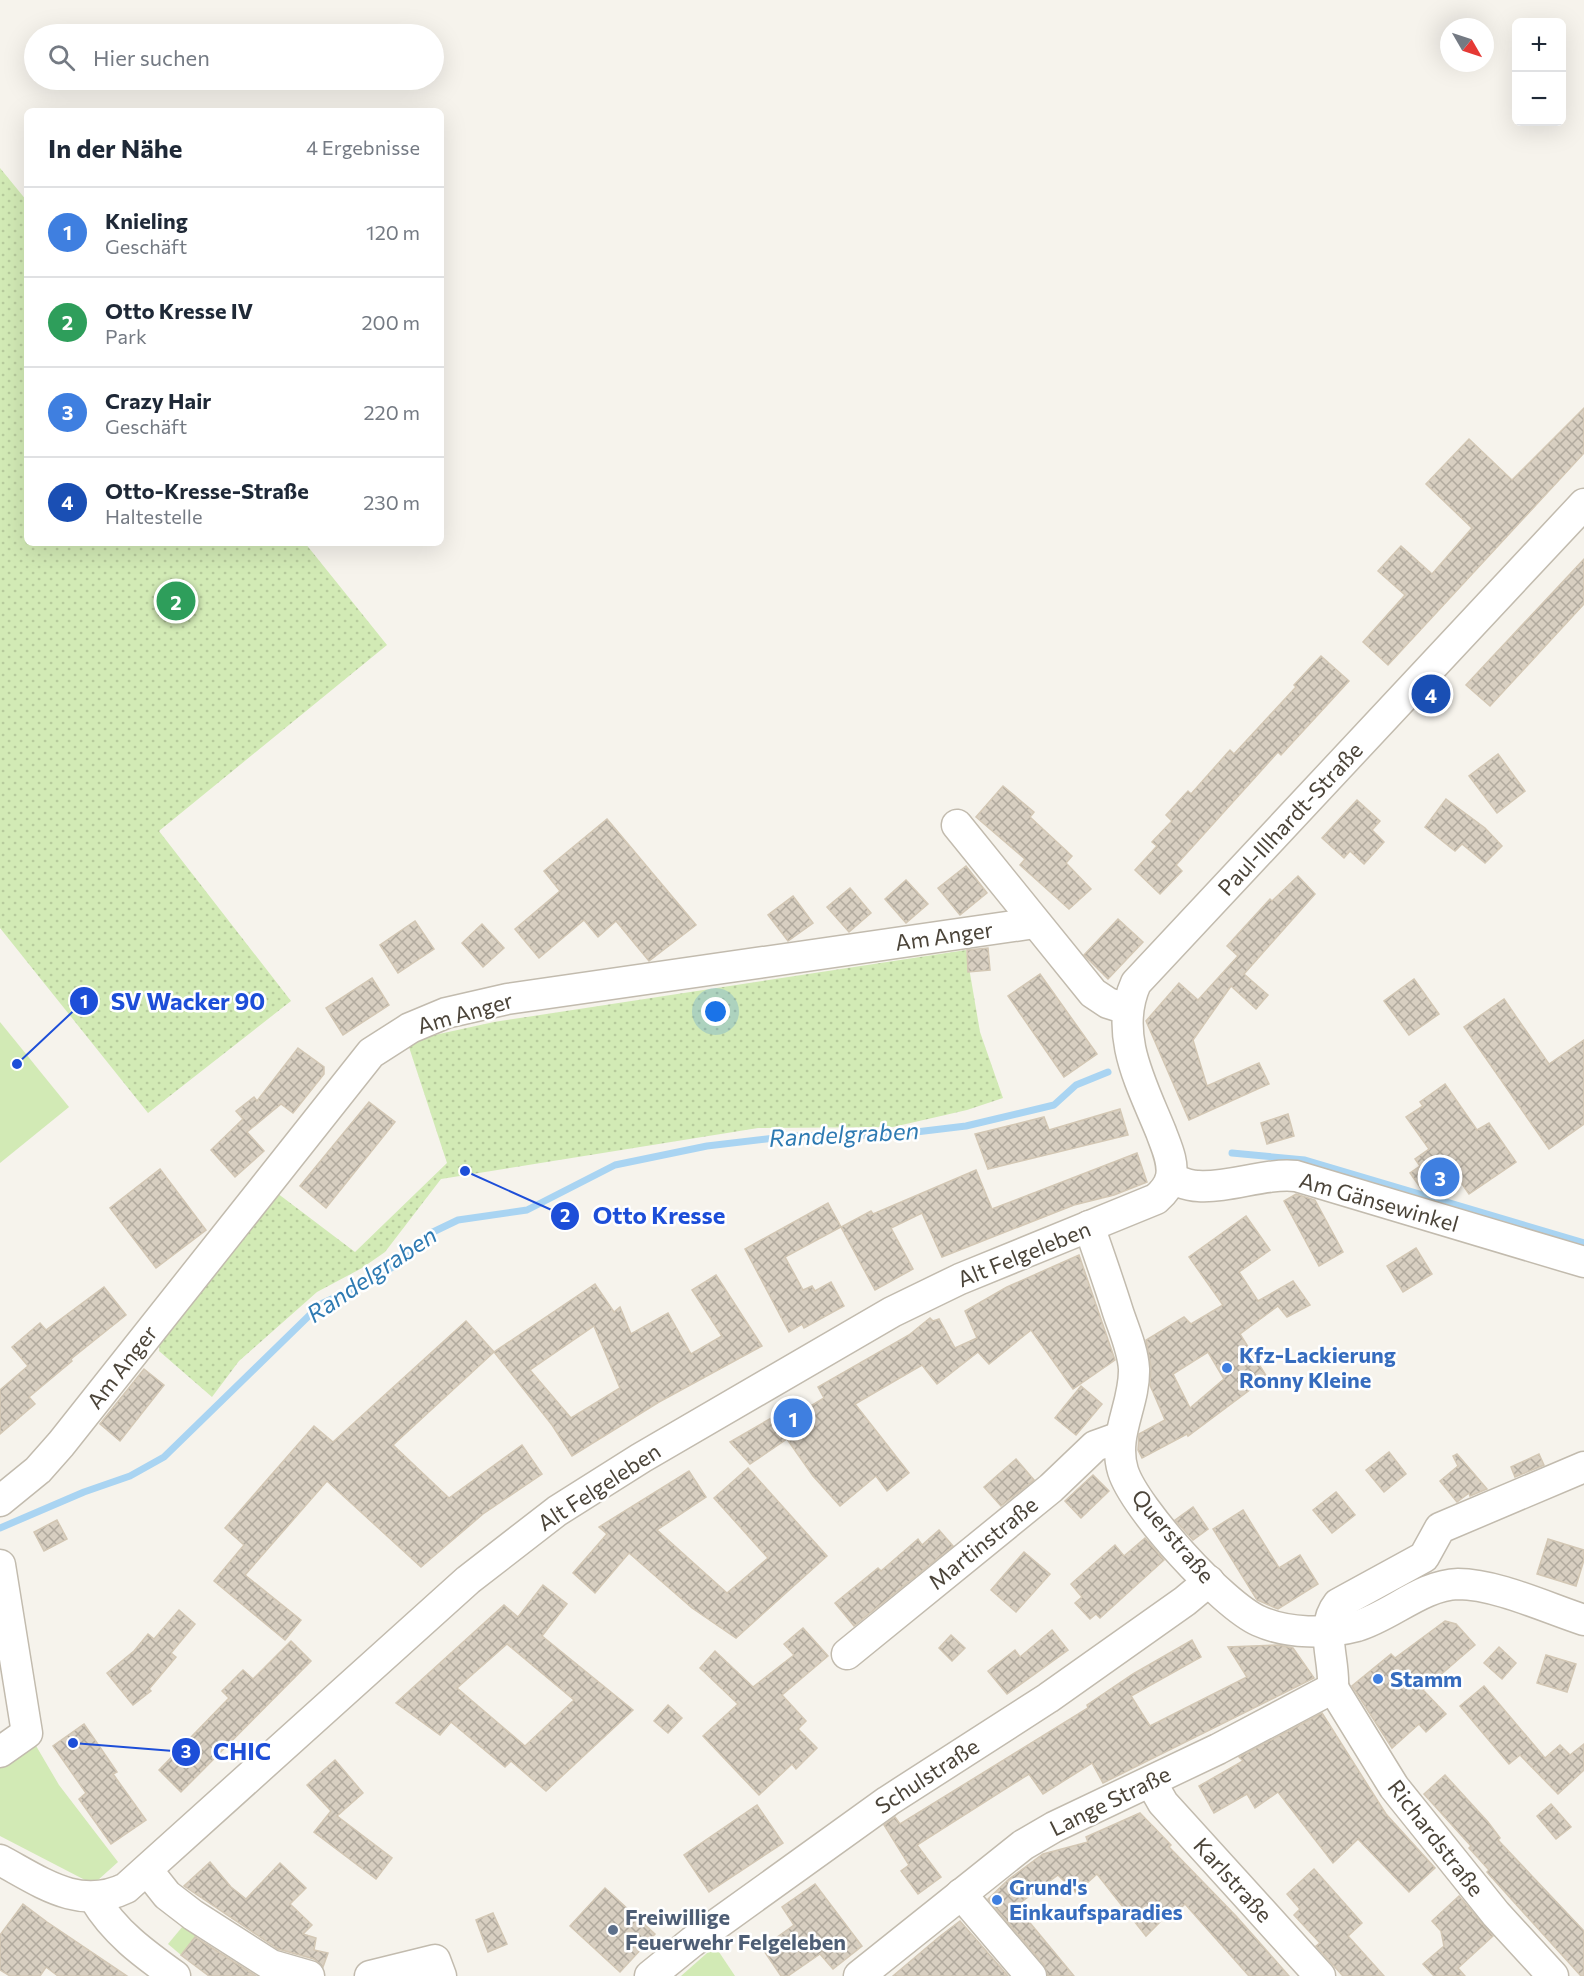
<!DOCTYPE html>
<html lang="de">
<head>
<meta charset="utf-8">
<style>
  :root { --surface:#fff; --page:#f2f2f3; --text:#1f2937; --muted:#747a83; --line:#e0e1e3; --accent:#db2777 }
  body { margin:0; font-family:Commissioner,sans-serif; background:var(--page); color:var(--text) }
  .controls { position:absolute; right:18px; top:18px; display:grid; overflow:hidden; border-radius:9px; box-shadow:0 6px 24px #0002 }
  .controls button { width:54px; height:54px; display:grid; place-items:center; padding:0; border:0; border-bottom:2px solid var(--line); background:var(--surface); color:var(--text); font:30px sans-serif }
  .compass { position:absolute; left:1440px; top:18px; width:54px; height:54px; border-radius:50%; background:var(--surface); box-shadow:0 6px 24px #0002; rotate:129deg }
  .you { position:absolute; left:716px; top:1012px; width:21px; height:21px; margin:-15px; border:4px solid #fff; border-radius:50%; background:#1a73e8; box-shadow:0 0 0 9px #1a73e833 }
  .badge { display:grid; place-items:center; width:39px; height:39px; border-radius:50%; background:var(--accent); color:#fff; font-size:20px; font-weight:700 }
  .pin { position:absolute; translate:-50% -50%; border:3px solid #fff; box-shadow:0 2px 6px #0006 }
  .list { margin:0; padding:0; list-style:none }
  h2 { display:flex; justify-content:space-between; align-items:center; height:78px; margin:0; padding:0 24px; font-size:26px }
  h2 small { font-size:20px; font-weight:400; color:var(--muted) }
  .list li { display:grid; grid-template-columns:39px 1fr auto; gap:18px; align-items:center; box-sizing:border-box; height:90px; padding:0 24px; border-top:2px solid var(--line) }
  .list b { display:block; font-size:22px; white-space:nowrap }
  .list p { margin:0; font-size:20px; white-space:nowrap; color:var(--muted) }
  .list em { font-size:20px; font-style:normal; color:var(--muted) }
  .icon { flex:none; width:33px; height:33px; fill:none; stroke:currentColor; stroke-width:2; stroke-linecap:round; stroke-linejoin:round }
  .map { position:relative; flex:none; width:1584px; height:1976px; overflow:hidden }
  .search { position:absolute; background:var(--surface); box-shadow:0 6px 24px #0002; left:24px; top:24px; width:420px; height:66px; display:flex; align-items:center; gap:15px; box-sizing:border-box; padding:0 21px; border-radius:33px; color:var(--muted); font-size:22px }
  .panel { position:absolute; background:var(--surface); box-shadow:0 6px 24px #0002; left:24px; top:108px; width:420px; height:438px; border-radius:9px }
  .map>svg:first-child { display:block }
  .green { fill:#d2eab5 }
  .garden { fill:url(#garden-dots) }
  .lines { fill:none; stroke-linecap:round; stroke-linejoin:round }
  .stream { stroke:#a9d4f2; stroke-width:7 }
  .building { fill:url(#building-cross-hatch); stroke:#d3c7b4; stroke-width:1.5; fill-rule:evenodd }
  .minor-casing { stroke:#c2bbae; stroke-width:33 }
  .minor { stroke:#fff; stroke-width:30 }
  .shop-dot { fill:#3f7fe0; stroke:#fff; stroke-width:2 }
  .service-dot { fill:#5c6f8a; stroke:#fff; stroke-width:2 }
  .labels { text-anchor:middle; stroke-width:5; stroke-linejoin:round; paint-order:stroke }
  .street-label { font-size:22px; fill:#4b4439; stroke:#fff }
  .shop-label { font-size:22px; font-weight:bold; fill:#366cbe; stroke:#fff; text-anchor:start }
  .service-label { font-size:22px; font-weight:bold; fill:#4e5e75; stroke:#fff; text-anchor:start }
  .water-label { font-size:24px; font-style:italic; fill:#2e7ab2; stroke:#fff }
  .leader { fill:none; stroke:#1d4ed8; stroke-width:2 }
  .callout-dot { fill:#1d4ed8; stroke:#fff; stroke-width:2 }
  .mark-label { font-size:18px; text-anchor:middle; font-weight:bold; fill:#fff }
  .callout-label { font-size:24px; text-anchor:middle; font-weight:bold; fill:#1d4ed8; stroke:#fff; stroke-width:5; stroke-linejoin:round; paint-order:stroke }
</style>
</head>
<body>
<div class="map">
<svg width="1584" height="1976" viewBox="0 0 1584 1976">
  <defs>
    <pattern id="garden-dots" width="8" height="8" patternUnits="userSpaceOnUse" patternTransform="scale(1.5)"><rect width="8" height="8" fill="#d2eab5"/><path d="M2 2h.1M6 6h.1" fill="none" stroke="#b6ca9c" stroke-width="1.8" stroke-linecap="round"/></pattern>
    <pattern id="building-cross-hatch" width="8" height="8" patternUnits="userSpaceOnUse" patternTransform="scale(1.5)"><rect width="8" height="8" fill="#d8cfc1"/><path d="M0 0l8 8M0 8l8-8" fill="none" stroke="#b1aa9e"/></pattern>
  </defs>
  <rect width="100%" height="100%" fill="#f6f3ec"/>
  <g class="green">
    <polygon points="0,1022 69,1107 0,1163"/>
    <polygon points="32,1739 59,1785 118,1862 98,1880 85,1880 0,1836 0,1761"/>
    <polygon points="188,1920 201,1930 181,1955 168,1944"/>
    <polygon points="715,1946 735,1976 681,1976"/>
  </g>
  <g class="garden">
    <polygon points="0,168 27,201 27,543 305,543 387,645 159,831 291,1001 148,1113 0,928"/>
    <polygon points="966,950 980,1032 1003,1098 967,1110 893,1127 758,1128 441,1179 385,1252 362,1268 317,1292 239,1361 212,1397 159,1351 161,1332 277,1193 355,1252 447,1163 407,1041 494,1022"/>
  </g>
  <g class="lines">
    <g class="stream">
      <polyline points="1232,1153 1305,1160 1584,1243"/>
      <polyline points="0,1528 84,1492 130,1476 164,1457 321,1304 375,1279 410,1255 433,1232 458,1220 527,1210 615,1165 707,1146 792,1136 891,1135 966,1126 1054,1105 1076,1085 1108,1072"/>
    </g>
  </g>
  <g class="building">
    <polygon points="1584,408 1584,453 1388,665 1363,642 1405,595 1378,571 1401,546 1432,574 1472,528 1426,484 1469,439 1512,480"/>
    <polygon points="1584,559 1584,604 1490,706 1466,685"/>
    <polygon points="1321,656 1349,681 1281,755 1278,752 1176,865 1182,871 1160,894 1135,870 1157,846 1152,842 1172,821 1166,815 1188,791 1191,794 1230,750 1234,754 1296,687 1294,685"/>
    <polygon points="1498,754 1525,791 1497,813 1469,776"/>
    <polygon points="1003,786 1034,812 1030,817 1072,856 1066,863 1091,889 1069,909 1020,865 1025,859 976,817"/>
    <polygon points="1446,799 1485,828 1502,846 1485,863 1462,844 1455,851 1425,827"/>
    <polygon points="1357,800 1380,821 1372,830 1384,842 1364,864 1350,851 1344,858 1322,838"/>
    <polygon points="607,819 696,925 649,961 616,921 598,937 584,920 539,958 515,929 560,891 544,871"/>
    <polygon points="966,866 987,893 960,915 938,888"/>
    <polygon points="1298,876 1315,894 1244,974 1268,995 1256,1009 1231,986 1193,1040 1207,1086 1259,1063 1269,1084 1189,1120 1146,1021 1179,983 1198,1000 1238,956 1227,946 1270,899 1272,901"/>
    <polygon points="906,880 928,904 906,923 885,899"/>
    <polygon points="850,888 871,913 849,932 827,907"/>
    <polygon points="793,896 813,923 788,941 768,915"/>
    <polygon points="1118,919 1143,942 1108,979 1084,955"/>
    <polygon points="415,921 434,949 398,973 380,945"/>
    <polygon points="482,924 504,948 483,967 462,943"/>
    <polygon points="988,948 990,970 968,972 967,950"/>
    <polygon points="1040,974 1097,1054 1064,1077 1008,996"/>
    <polygon points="372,978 389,1005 343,1035 326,1008"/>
    <polygon points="1414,979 1439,1014 1409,1035 1384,1001"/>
    <polygon points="1504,999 1549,1064 1584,1040 1584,1124 1549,1149 1464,1027"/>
    <polygon points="298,1048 324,1067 324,1074 293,1113 281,1104 247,1132 264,1151 235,1177 211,1150 243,1119 236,1111 254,1097 257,1101"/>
    <polygon points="1445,1084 1477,1130 1489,1123 1516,1162 1469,1194 1460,1181 1441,1195 1432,1183 1422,1190 1410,1173 1420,1166 1415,1159 1429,1149 1406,1117 1423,1106 1420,1102"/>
    <polygon points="369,1102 395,1122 326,1208 300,1186"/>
    <polygon points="1120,1109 1128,1135 988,1169 975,1134 1044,1117 1049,1130"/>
    <polygon points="1288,1114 1294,1136 1267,1144 1261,1123"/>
    <polygon points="1137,1153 1147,1182 1114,1195 1074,1205 942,1257 922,1213 891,1228 913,1269 875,1290 841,1227 871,1211 873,1214 976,1170 992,1209"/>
    <polygon points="160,1169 206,1230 156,1268 110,1208"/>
    <polygon points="1296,1194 1315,1200 1343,1252 1319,1266 1284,1201"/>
    <polygon points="828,1203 841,1227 785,1257 803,1290 812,1286 815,1291 831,1282 844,1306 804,1328 802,1324 789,1332 745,1249"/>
    <path d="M 1246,1216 L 1270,1250 L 1239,1272 L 1258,1301 L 1293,1281 L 1310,1305 L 1287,1317 L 1278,1306 L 1240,1334 L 1267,1377 L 1188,1436 L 1187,1434 L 1142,1458 L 1138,1450 L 1139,1434 L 1165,1420 L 1150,1385 L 1151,1367 L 1146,1340 L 1184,1317 L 1191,1324 L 1223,1305 L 1189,1257 ZM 1208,1352 L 1224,1379 L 1190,1408 L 1173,1374 Z"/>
    <polygon points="1416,1248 1432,1274 1403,1292 1387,1266"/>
    <polygon points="1079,1255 1115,1360 1073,1389 1031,1330 989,1364 978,1352 937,1384 922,1365 855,1404 909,1473 887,1491 876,1476 840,1506 813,1476 787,1439 750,1464 730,1442 799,1402 804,1410 824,1398 818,1387 909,1335 930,1318 933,1321 939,1319 955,1348 977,1338 965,1311 1007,1287"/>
    <path d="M 716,1275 L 762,1346 L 659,1402 L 572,1456 L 552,1425 L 494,1352 L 595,1284 L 614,1312 L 620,1307 L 631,1334 L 668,1313 L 691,1354 L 722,1336 L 692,1290 ZM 594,1326 L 620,1388 L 571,1418 L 530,1370 Z"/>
    <polygon points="104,1287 126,1315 71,1359 72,1361 29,1397 35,1404 0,1434 0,1390 28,1366 12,1347 40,1323 46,1330"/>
    <polygon points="466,1321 494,1352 393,1445 449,1498 522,1445 542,1474 483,1514 421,1567 327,1481 245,1575 301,1620 285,1640 214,1581 244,1545 225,1528 314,1426 333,1442"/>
    <polygon points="144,1369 164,1385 120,1441 100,1424"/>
    <polygon points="1081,1386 1102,1404 1076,1435 1055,1418"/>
    <polygon points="1389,1452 1406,1474 1384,1492 1366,1470"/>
    <polygon points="1457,1454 1487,1489 1470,1496 1469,1493 1457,1502 1440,1481 1458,1466 1453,1456"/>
    <polygon points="1539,1454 1544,1465 1515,1477 1511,1467"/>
    <polygon points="1016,1459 1034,1480 1001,1506 984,1487"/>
    <polygon points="748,1468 827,1556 736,1638 692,1608 629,1553 595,1593 573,1573 607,1534 599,1527 689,1471 706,1497 657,1530 727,1593 768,1558 714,1498"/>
    <polygon points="1093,1475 1109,1491 1081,1518 1065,1501"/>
    <polygon points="1336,1492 1355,1515 1332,1533 1313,1510"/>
    <polygon points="1193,1507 1208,1529 1193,1540 1175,1520"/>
    <polygon points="1243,1510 1279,1568 1300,1555 1318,1584 1278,1609 1257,1600 1213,1529"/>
    <polygon points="57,1520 67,1539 44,1551 34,1532"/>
    <polygon points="939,1530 953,1546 854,1626 835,1603 878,1568 881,1571 918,1539 922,1545"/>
    <polygon points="1145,1538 1164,1560 1100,1618 1096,1614 1090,1619 1075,1603 1082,1597 1071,1584 1115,1545 1124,1556"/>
    <polygon points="1548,1539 1584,1550 1584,1560 1576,1586 1537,1574"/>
    <polygon points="1024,1552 1050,1574 1016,1612 991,1590"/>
    <path d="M 543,1585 L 567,1604 L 542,1636 L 633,1710 L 546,1791 L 511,1761 L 505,1767 L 451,1722 L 440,1735 L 396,1703 L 504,1605 L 518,1617 ZM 507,1644 L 574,1700 L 525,1746 L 457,1688 Z"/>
    <polygon points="179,1610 195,1624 171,1653 176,1657 149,1689 151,1691 133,1705 107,1673 134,1651 148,1634 154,1639"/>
    <polygon points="1445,1621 1456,1624 1475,1645 1423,1690 1446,1714 1426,1732 1419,1724 1392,1748 1352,1686 1391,1654 1395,1658"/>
    <polygon points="803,1628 828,1656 782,1695 806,1721 798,1729 817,1748 796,1769 792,1764 759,1795 703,1736 738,1704 700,1668 715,1651 753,1687 794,1655 784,1644"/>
    <polygon points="1052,1630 1068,1650 1007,1694 988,1671 1015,1650 1020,1657"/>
    <polygon points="951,1635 965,1648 952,1661 939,1648"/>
    <polygon points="1192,1640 1201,1657 1131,1696 1150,1726 1247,1677 1228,1647 1278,1645 1293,1648 1314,1678 1103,1783 1092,1763 1043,1794 1029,1774 917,1845 941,1877 918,1894 901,1871 909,1865 884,1825 895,1817 900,1824 1088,1708 1087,1705 1133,1674"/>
    <polygon points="291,1641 311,1661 181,1792 159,1770 229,1698 222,1691 243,1670 253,1679"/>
    <polygon points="1499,1647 1516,1663 1502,1679 1484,1663"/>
    <polygon points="1546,1655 1576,1664 1567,1692 1537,1683"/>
    <polygon points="1484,1686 1545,1758 1560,1745 1570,1755 1584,1744 1584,1770 1558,1794 1520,1755 1509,1764 1460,1706"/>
    <polygon points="668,1705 682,1718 668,1733 654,1721"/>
    <polygon points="1322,1713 1386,1814 1435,1868 1409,1892 1358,1839 1333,1863 1278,1792 1255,1808 1247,1794 1214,1813 1199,1786 1243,1761 1239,1757"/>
    <polygon points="84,1724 117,1772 113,1774 146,1820 111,1844 79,1799 86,1793 53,1746"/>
    <polygon points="335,1760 363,1793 337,1816 392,1858 376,1879 314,1832 331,1811 307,1785"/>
    <polygon points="1445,1775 1488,1822 1500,1838 1498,1840 1584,1931 1584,1976 1581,1976 1513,1901 1487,1872 1489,1870 1469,1848 1471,1846 1424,1794"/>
    <polygon points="1551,1804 1571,1827 1556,1839 1537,1816"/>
    <polygon points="757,1805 783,1843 709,1892 684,1855"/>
    <polygon points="1140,1813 1171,1845 1169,1847 1236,1916 1289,1976 1249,1976 1185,1904 1168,1920 1165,1917 1146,1936 1097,1874 1076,1893 1058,1875 1016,1906 1074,1976 1048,1976 1044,1965 988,1899 1009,1879 1043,1854 1088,1842 1086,1837"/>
    <polygon points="210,1862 231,1887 246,1899 280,1863 306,1888 290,1904 312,1925 303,1934 316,1938 314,1950 328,1953 323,1967 314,1959 278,1949 184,1886"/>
    <polygon points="1314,1869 1362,1923 1348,1936 1384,1976 1343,1976 1316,1946 1320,1943 1294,1915 1300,1909 1287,1894"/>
    <polygon points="815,1884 862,1946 833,1969 820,1954 788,1976 781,1976 762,1948 794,1925 782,1907"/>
    <polygon points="605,1888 655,1934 620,1972 570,1926"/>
    <polygon points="1459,1896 1493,1936 1458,1968 1465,1976 1434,1976 1423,1964 1444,1946 1441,1931 1432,1921"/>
    <polygon points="23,1904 47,1922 127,1976 58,1976 46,1967 40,1976 10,1976 0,1970 0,1935"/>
    <polygon points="493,1913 507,1944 488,1952 476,1920"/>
    <polygon points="960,1921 1008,1976 893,1976 939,1937"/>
    <polygon points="195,1937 256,1976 209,1976 181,1955"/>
  </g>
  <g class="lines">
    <defs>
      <g id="minor">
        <polyline points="957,825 1093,993 1108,1003 1127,1009"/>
        <path d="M 1171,1179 C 1180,1182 1189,1186 1198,1186 C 1231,1188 1263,1173 1296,1176 L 1584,1262"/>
        <path d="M 1089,1226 C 1099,1255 1109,1283 1118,1312 C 1124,1330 1133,1350 1134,1369 C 1135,1405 1112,1435 1123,1471 C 1135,1509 1223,1605 1259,1621 C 1288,1634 1327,1634 1357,1626 C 1391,1616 1422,1585 1458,1584 C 1496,1584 1547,1608 1584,1620"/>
        <polyline points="0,1501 38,1470 61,1444 371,1053 410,1028 446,1013 507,999 1035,923"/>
        <polyline points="0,1565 27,1733 0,1752"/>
        <polyline points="847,1654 1051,1488 1095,1446 1120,1437"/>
        <polyline points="1333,1688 1394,1787 1496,1914 1553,1976"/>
        <polyline points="1151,1782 1163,1803 1320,1976"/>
        <path d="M 0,1860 C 41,1882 79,1911 126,1888 L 468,1580 L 557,1511 L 641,1458 L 892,1312 L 960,1279 L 1156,1199 C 1163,1193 1169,1186 1171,1177 C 1174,1162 1166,1146 1161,1132 C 1142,1085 1113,1034 1136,983 L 1584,504"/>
        <polyline points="148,1871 167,1895 193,1915 271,1965 309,1976"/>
        <polyline points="961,1894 1031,1976"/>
        <path d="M 94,1898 C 114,1932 143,1953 175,1976"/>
        <polyline points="370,1976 435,1960 441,1976"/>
        <polyline points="650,1976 692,1942 888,1801 1048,1698 1185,1601 1209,1581"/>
        <path d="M 859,1976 L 1023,1845 L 1054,1827 L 1218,1749 L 1333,1688 C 1335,1659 1319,1628 1338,1604 L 1424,1557 L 1440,1528 L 1584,1467"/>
      </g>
    </defs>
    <use href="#minor" class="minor-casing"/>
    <use href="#minor" class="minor"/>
  </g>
  <g class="shop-dot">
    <circle cx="1227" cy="1368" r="6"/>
    <circle cx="1378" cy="1679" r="6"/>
    <circle cx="997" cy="1900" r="6"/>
  </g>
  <circle class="service-dot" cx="613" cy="1930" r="6"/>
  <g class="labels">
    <g class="street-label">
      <text transform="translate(1290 819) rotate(-47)" y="8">Paul-Illhardt-Straße</text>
      <text transform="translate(944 936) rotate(-8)" y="8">Am Anger</text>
      <text transform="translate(465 1013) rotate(-16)" y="8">Am Anger</text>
      <text transform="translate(1379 1202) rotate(16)" y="8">Am Gänsewinkel</text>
      <text transform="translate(1024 1254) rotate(-22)" y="8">Alt Felgeleben</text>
      <text transform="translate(122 1367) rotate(-52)" y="8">Am Anger</text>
      <text transform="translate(599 1487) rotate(-33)" y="8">Alt Felgeleben</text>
      <text transform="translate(1173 1536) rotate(50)" y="8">Querstraße</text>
      <text transform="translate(983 1543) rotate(-39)" y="8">Martinstraße</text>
      <text transform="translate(927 1776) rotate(-33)" y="8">Schulstraße</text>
      <text transform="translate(1110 1801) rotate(-26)" y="8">Lange Straße</text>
      <text transform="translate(1436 1838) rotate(52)" y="8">Richardstraße</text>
      <text transform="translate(1233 1880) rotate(48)" y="8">Karlstraße</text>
    </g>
    <g class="shop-label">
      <text x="1239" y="1363">Kfz-Lackierung<tspan x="1239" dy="25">Ronny Kleine</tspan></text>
      <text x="1390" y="1687">Stamm</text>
      <text x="1009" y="1895">Grund's<tspan x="1009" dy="25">Einkaufsparadies</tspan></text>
    </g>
    <g class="service-label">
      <text x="625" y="1925">Freiwillige<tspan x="625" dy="25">Feuerwehr Felgeleben</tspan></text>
    </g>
    <g class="water-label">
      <text transform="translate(844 1135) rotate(-3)" y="8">Randelgraben</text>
      <text transform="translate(372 1275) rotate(-34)" y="8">Randelgraben</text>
    </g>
  </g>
  <path class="leader" d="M17 1064L84 1001M465 1171L565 1216M73 1743L186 1752"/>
  <g class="callout-dot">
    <circle cx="17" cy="1064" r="6"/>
    <circle cx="465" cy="1171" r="6"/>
    <circle cx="73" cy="1743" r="6"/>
    <circle cx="84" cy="1001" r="15"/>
    <circle cx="565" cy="1216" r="15"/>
    <circle cx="186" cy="1752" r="15"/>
  </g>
  <g class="mark-label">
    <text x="84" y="1008">1</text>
    <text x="565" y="1222">2</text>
    <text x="186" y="1758">3</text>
  </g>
  <g class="callout-label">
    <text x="188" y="1010">SV Wacker 90</text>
    <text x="659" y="1224">Otto Kresse</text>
    <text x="242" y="1760">CHIC</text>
  </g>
</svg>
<div class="controls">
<button>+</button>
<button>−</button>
</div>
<svg class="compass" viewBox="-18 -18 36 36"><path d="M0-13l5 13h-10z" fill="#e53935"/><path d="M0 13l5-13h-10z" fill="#747a83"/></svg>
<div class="you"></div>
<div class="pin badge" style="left:793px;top:1418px;background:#3f7fe0">1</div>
<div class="pin badge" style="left:176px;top:601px;background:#2e9e5b">2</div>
<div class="pin badge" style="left:1440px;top:1177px;background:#3f7fe0">3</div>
<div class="pin badge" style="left:1431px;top:694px;background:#1a4fb4">4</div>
<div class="search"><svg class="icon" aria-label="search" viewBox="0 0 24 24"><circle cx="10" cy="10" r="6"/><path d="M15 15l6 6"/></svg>Hier suchen</div>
<section class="panel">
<h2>In der Nähe<small>4 Ergebnisse</small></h2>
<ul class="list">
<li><span class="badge" style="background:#3f7fe0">1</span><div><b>Knieling</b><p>Geschäft</p></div><em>120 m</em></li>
<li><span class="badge" style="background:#2e9e5b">2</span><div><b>Otto Kresse IV</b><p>Park</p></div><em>200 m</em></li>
<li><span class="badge" style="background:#3f7fe0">3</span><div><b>Crazy Hair</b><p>Geschäft</p></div><em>220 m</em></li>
<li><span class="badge" style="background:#1a4fb4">4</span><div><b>Otto-Kresse-Straße</b><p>Haltestelle</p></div><em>230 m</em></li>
</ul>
</section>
</div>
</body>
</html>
